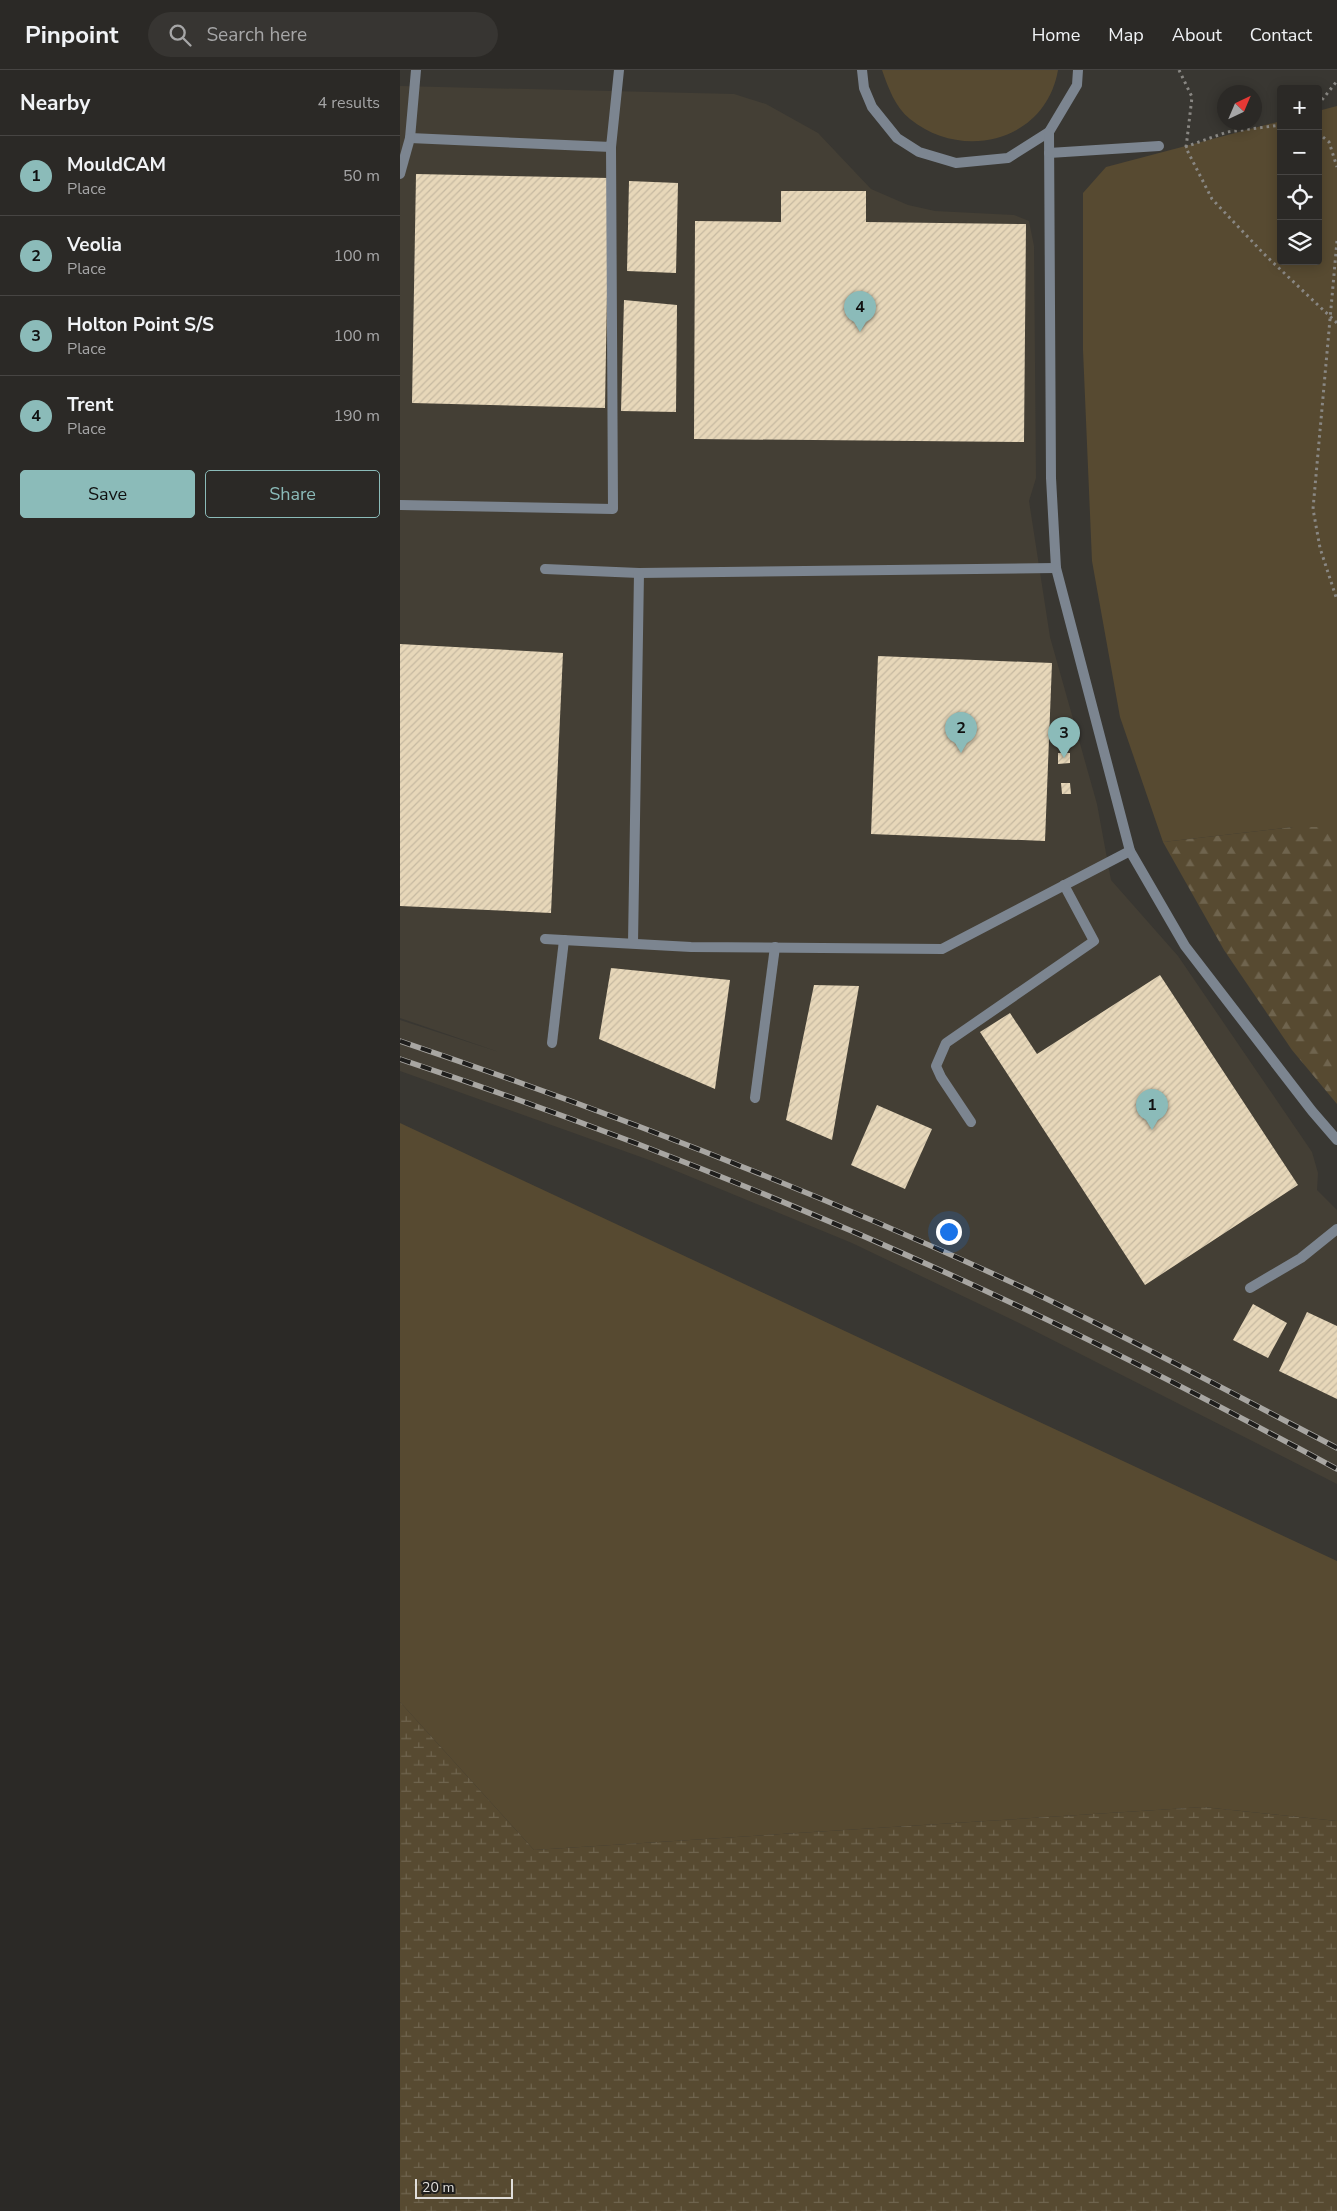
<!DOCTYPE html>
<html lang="en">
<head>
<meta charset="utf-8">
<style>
  :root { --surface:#2b2926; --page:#373532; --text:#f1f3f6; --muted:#a6a6a7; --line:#474543; --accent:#8bbbb9 }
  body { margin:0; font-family:"Nunito Sans",sans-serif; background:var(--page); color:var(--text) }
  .controls { position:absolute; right:15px; top:15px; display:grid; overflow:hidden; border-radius:5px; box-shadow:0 2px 12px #0003 }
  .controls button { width:45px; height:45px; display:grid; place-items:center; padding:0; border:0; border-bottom:1px solid var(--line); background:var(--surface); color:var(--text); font:25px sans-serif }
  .compass { position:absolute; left:817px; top:15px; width:45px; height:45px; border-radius:50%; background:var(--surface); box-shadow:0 2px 12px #0003; rotate:44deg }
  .scale { position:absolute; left:15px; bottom:12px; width:98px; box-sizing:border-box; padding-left:5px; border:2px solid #e0dedb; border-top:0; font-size:14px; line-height:18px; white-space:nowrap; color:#e0dedb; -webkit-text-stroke:4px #1f1e1c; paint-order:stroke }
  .you { position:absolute; left:548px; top:1161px; width:18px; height:18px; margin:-12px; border:4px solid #fff; border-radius:50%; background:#1a73e8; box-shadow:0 0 0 8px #1a73e833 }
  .badge { display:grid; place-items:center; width:32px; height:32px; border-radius:50%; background:var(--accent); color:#111; font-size:16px; font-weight:700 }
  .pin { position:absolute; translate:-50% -41px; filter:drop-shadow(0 1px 2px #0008) }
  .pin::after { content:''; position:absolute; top:26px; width:18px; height:15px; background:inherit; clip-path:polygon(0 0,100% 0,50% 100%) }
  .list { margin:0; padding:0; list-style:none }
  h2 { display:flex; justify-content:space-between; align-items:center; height:65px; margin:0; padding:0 20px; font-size:21px }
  h2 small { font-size:16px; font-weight:400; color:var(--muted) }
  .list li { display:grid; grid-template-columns:32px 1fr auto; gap:15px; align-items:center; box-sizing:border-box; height:80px; padding:0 20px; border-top:1px solid var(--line) }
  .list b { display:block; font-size:19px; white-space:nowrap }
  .list p { margin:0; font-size:16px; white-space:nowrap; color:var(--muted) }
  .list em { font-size:16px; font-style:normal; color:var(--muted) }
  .actions { display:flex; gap:10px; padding:15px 20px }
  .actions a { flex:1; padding:11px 0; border:1px solid var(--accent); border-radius:5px; text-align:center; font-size:18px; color:var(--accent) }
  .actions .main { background:var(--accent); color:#111 }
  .icon { flex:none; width:28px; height:28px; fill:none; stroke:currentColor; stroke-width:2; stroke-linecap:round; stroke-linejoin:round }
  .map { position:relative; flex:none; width:937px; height:2141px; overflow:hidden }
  header { display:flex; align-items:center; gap:30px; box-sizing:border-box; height:70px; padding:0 25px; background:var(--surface); border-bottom:1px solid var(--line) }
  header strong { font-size:24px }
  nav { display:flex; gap:28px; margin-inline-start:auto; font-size:18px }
  .search { width:350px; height:45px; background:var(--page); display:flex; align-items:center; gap:12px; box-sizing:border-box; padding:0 18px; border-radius:28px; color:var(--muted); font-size:19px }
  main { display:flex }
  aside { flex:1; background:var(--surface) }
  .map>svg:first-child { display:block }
  .built { fill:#443f35 }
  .green { fill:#574a31 }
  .forest { fill:url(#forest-firs) }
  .wetland { fill:url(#wetland-marsh) }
  .building { fill:url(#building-hatch) }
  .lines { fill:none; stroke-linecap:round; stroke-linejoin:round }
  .path { stroke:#898783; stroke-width:3; stroke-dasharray:2.5 4; stroke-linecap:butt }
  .lane { stroke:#7c8590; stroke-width:10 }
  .rail-casing { stroke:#a8a6a2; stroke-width:5.5 }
  .rail { stroke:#1f1e1c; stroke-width:4; stroke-dasharray:11; stroke-linecap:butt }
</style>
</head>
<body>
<header>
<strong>Pinpoint</strong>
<div class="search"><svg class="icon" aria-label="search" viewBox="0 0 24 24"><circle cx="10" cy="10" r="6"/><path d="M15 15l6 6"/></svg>Search here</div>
<nav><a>Home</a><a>Map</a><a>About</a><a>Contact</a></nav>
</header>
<main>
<aside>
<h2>Nearby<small>4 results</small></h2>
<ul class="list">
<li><span class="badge">1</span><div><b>MouldCAM</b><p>Place</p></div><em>50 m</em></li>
<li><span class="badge">2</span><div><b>Veolia</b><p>Place</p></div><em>100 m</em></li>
<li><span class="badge">3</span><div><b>Holton Point S/S</b><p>Place</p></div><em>100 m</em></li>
<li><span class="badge">4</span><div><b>Trent</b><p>Place</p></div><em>190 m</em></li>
</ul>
<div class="actions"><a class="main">Save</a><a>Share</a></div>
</aside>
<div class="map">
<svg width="937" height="2141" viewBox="0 0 937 2141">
  <defs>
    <pattern id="forest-firs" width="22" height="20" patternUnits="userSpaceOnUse" patternTransform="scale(1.25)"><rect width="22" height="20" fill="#574a31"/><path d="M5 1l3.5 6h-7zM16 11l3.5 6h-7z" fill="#6f644e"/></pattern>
    <pattern id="wetland-marsh" width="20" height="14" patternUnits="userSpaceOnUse" patternTransform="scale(1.25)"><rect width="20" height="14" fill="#574a31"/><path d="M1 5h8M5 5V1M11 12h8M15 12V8" fill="none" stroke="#6f644e"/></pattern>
    <pattern id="building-hatch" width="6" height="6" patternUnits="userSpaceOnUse" patternTransform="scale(1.25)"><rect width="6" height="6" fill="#e7d7b9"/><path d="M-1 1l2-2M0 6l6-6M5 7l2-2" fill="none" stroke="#c6b9a1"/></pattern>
  </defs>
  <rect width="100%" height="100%" fill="#393732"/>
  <polygon class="built" points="0,16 334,24 366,34 418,63 471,119 508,135 535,141 614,145 629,151 634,176 636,408 629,431 650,567 697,734 711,810 778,886 912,1082 918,1103 917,1120 937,1140 937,1414 621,1254 452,1173 252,1091 0,1001 0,950 99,982 0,948"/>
  <g class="green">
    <path d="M 482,0 L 658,0 C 646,71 563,92 510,49 C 495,37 488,17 482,0 Z"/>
    <polygon points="937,36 937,757 893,757 763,772 720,647 692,491 683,280 683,123 706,97 881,51 881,191 918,191 918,41"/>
    <polygon points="0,1053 937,1491 937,1751 803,1737 134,1780 0,1632"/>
  </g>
  <polygon class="forest" points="893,757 937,757 937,1034 892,980 824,880 763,772"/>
  <polygon class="wetland" points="0,1632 134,1780 803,1737 937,1751 937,2141 0,2141"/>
  <g class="building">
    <polygon points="16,104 209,108 205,338 12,333"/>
    <polygon points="229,111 278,113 276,203 227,201"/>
    <polygon points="381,121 466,121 466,152 626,154 624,372 294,369 295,151 381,152"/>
    <polygon points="224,230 277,235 276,342 221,341"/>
    <polygon points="0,574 163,583 151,843 0,836"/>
    <polygon points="478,586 652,593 645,771 471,764"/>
    <polygon points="658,683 670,683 670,693 658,694"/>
    <polygon points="661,713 670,713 671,724 662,724"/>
    <polygon points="211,898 330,910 315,1019 199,969"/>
    <polygon points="760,905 898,1115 745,1215 580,962 610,943 637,984"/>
    <polygon points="414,915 459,916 432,1070 386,1050"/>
    <polygon points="477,1035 532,1059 505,1119 451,1095"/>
    <polygon points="853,1234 887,1253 868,1288 833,1270"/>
    <polygon points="907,1242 937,1256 937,1329 879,1301"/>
  </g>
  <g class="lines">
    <g class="path">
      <polyline points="779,0 792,27 786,78 812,129 864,184 937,253"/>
      <polyline points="918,35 937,11"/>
      <polyline points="918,63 929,72 937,97"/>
      <polyline points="785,77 827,62 881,55"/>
      <polyline points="937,171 913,439 920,478 937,530"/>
    </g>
    <g class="lane">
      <polyline points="16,0 10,68 211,77 219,0"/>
      <polyline points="462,0 464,18 472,37 497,68 519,82 556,93 608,88 649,62 677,15 678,0"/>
      <polyline points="649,62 651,408 656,498 730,781 785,876 912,1041 937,1070"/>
      <polyline points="649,83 759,76"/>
      <polyline points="0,104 10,68"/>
      <polyline points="0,435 213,439 211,77"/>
      <polyline points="145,499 239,503 656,498"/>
      <polyline points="145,869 291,877 542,879 730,781"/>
      <polyline points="233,873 239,503"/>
      <polyline points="152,973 164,870"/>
      <polyline points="355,1028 375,877"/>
      <polyline points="571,1052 541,1007 536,996 546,973 694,871 664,815"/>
      <polyline points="850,1218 901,1188 937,1159"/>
    </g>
    <defs>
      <g id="rail">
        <path d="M 0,971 C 213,1043 422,1124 626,1219 C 731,1269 834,1324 937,1378"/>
        <path d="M 0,989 C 210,1059 416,1141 616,1235 C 725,1286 831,1342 937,1399"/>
      </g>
    </defs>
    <use href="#rail" class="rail-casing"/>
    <use href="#rail" class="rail"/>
  </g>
</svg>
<div class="controls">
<button>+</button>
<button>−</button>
<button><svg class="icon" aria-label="locate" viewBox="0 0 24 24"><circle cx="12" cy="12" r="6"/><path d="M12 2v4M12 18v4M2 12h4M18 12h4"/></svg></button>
<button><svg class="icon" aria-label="layers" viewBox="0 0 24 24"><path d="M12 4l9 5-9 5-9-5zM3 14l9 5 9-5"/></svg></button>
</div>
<svg class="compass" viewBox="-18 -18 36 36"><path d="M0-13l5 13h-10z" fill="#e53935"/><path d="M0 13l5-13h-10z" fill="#a6a6a7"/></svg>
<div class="scale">20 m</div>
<div class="you"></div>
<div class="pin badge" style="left:752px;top:1060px">1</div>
<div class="pin badge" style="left:561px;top:683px">2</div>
<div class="pin badge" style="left:664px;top:688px">3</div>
<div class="pin badge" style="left:460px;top:262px">4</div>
</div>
</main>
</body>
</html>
